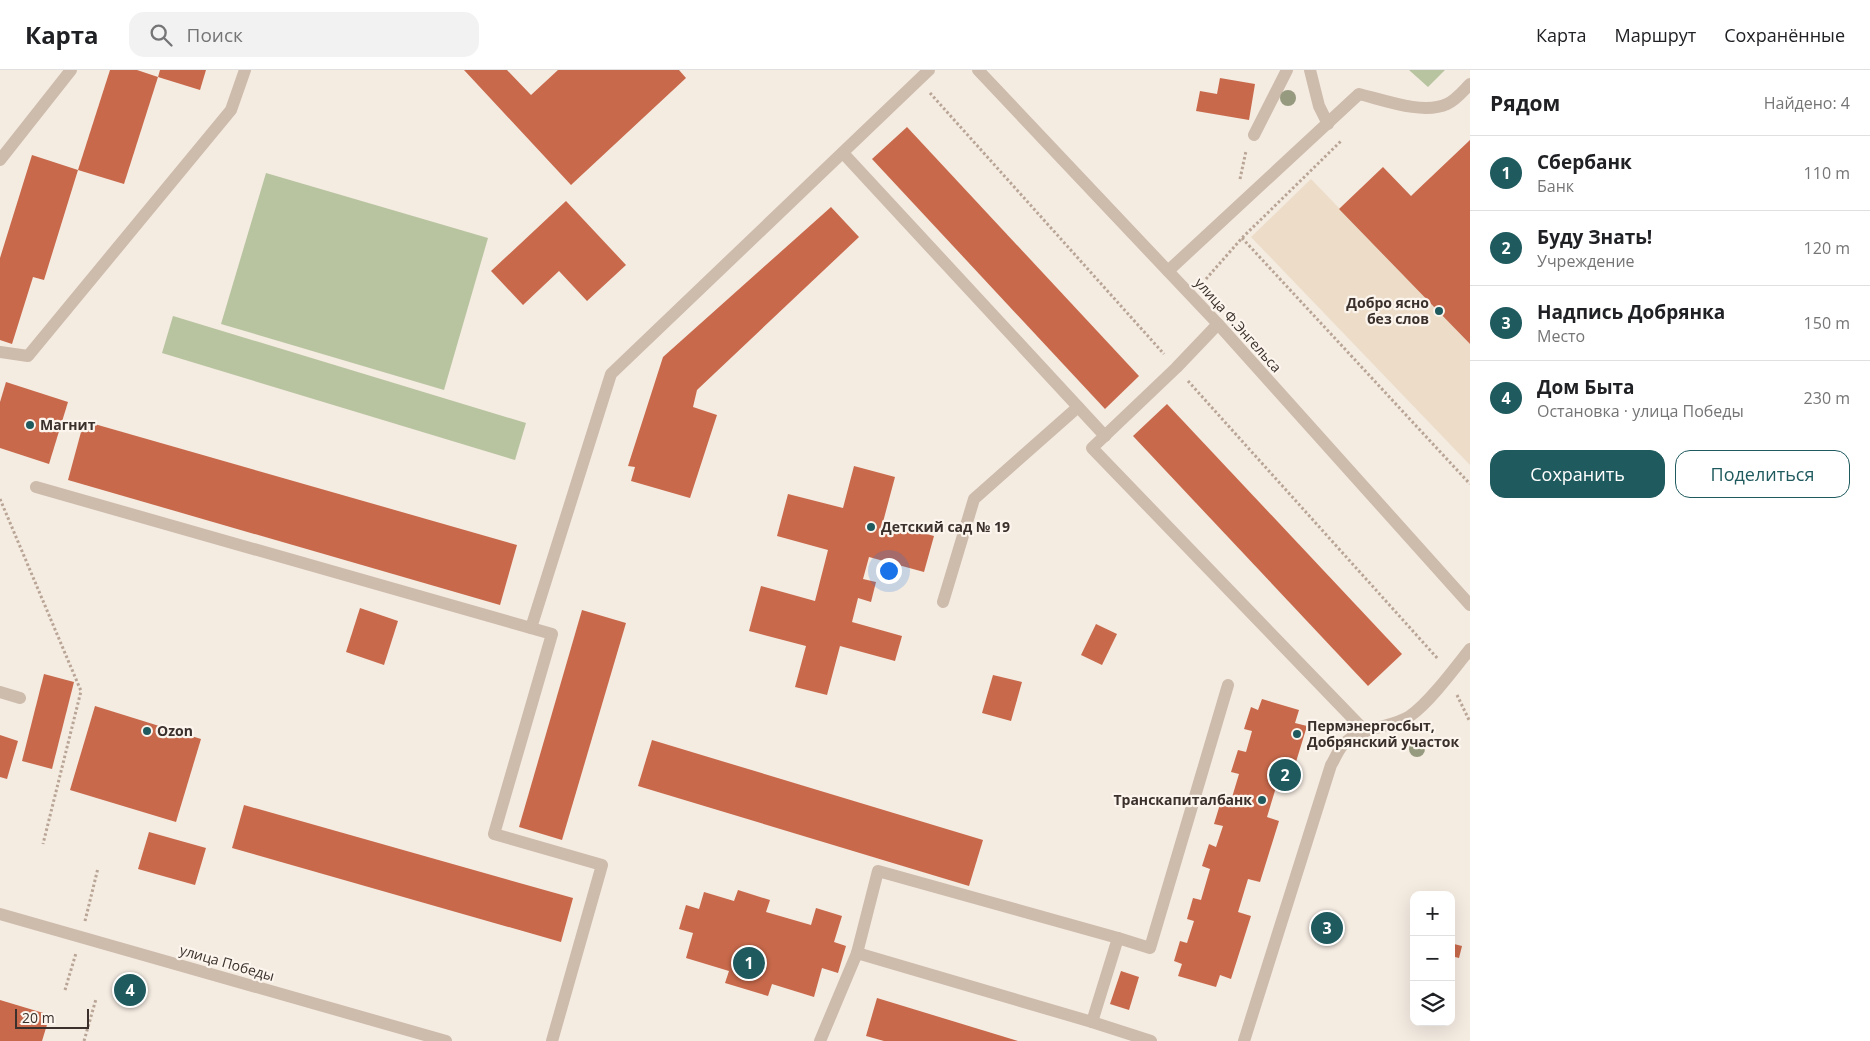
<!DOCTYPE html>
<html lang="ru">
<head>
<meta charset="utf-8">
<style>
  :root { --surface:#fff; --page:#f2f2f2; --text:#202124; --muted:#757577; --line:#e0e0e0; --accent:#1f5a5e }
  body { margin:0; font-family:"Open Sans",sans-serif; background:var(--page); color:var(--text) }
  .controls { position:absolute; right:15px; bottom:15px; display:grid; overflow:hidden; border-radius:10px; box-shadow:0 5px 20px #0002 }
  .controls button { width:45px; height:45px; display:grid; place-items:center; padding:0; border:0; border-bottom:1px solid var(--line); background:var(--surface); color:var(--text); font:25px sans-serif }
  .scale { position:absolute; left:15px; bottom:12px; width:74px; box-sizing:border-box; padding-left:5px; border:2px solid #3b302b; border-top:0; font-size:14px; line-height:18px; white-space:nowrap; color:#3b302b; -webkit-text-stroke:4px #fbf5ee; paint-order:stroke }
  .you { position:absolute; left:888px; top:500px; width:18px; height:18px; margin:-12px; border:4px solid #fff; border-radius:50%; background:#1a73e8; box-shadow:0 0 0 8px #1a73e833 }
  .badge { display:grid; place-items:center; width:32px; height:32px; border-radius:50%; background:var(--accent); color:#fff; font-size:16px; font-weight:700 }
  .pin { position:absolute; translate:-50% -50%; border:2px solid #fff; box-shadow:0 1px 5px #0006 }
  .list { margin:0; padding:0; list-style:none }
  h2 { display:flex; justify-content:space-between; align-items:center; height:65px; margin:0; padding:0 20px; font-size:21px }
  h2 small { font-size:16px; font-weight:400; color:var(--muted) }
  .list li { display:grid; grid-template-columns:32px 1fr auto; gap:15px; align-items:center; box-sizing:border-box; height:75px; padding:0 20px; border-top:1px solid var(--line) }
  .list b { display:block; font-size:19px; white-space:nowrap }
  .list p { margin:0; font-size:16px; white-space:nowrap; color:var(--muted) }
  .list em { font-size:16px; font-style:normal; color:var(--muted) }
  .actions { display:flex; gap:10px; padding:15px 20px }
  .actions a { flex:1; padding:11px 0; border:1px solid var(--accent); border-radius:15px; text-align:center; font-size:18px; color:var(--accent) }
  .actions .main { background:var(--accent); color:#fff }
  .icon { flex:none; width:28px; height:28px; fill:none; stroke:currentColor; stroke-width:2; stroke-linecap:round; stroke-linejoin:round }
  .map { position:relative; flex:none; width:1470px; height:971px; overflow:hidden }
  header { display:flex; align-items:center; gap:30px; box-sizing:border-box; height:70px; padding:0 25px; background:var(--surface); border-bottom:1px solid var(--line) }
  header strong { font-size:24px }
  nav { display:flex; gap:28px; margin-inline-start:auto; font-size:18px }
  .search { width:350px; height:45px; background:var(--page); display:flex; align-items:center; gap:12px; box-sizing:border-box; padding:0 18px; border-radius:15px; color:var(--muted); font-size:19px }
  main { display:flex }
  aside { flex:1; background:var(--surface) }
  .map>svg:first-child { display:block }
  .green { fill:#b8c4a0 }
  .plaza { fill:#ecdcc8 }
  .building { fill:#c8694b }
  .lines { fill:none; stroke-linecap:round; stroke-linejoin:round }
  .path { stroke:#b9a596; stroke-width:3; stroke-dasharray:2.5 2.5; stroke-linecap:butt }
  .service { stroke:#cdbbac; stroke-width:12 }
  .minor { stroke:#cdbbac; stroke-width:12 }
  .tertiary { stroke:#cdbbac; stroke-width:12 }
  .tree { fill:#969b7f }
  .poi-dot { fill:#1f5a5e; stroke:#fbf5ee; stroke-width:2 }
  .labels { text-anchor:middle; stroke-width:4.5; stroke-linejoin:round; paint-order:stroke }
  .poi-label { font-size:14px; font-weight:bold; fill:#3b302b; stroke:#fbf5ee; text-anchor:start }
  .street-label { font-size:14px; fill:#3b302b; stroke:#fbf5ee }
</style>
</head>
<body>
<header>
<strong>Карта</strong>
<div class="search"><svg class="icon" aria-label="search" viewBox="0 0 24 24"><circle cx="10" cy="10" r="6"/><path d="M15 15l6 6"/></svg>Поиск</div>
<nav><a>Карта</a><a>Маршрут</a><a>Сохранённые</a></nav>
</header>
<main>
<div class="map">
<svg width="1470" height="971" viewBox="0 0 1470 971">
  <rect width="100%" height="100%" fill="#f4ebe1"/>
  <g class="green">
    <polygon points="1409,0 1445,0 1428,17"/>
    <polygon points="266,103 488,168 444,320 221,254"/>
    <polygon points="173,246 526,353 515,390 162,283"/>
  </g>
  <polygon class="plaza" points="1311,109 1470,274 1470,395 1251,167"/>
  <g class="building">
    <polygon points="110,0 137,0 158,7 124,114 78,100"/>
    <polygon points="160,0 206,0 200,20 158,7"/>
    <polygon points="464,0 507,0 531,25 558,0 679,0 686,8 571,115"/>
    <polygon points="1220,8 1255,14 1249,50 1196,41 1200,21 1217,24"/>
    <polygon points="907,57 1139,306 1105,339 872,89"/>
    <polygon points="1470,70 1470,274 1339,139 1383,97 1411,126"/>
    <polygon points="32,85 78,100 44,210 33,207 12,274 0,270 0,188"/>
    <polygon points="566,131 626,195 587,231 559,201 523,235 491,201"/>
    <polygon points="831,137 859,167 697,320 693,337 717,345 690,428 631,411 635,397 628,396 663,287"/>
    <polygon points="6,312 68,332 49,394 0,378 0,332"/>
    <polygon points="1167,334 1402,584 1368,616 1133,366"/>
    <polygon points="84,351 517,475 500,535 68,410"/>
    <polygon points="854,396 895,407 883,452 934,466 924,502 869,487 863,509 876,512 871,532 858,528 852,552 902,566 895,591 840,576 827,625 795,617 806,576 749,561 761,516 815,531 828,480 777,466 788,424 843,438"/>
    <polygon points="360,538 398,551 384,595 346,582"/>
    <polygon points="582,540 626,553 562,770 519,757"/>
    <polygon points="1096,554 1117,564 1102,595 1081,585"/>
    <polygon points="44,604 74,612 52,699 22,691"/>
    <polygon points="993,605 1022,612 1011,651 982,643"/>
    <polygon points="1262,629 1299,640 1295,653 1307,656 1288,718 1277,714 1267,747 1279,751 1260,812 1248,809 1238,842 1251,846 1231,909 1220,905 1216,917 1178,906 1182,894 1174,891 1180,871 1187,873 1194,851 1187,849 1193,828 1201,830 1210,799 1202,796 1209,774 1216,777 1223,756 1214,754 1221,731 1230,734 1239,704 1231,702 1238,680 1246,682 1252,661 1244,659 1251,637 1258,640"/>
    <polygon points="95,636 201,669 176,752 70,720"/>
    <polygon points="0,665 18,671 7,709 0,707"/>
    <polygon points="652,670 983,770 969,816 638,716"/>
    <polygon points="244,735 573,828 561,872 232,778"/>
    <polygon points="149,762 206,778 195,815 138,799"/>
    <polygon points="738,820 770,830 766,842 811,855 816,838 842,846 834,872 846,876 838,903 822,898 814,927 772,914 768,926 725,913 729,901 686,888 693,863 679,859 686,835 699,839 704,822 734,831"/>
    <polygon points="1454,874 1462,876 1459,888 1451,886"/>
    <polygon points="1121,901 1139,907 1129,940 1110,934"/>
    <polygon points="877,928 1018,971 884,971 866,966"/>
    <polygon points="0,930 50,945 42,971 0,971"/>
  </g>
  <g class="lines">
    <g class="path">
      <polyline points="930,23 1164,284"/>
      <polyline points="1240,109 1246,81"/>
      <polyline points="1242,168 1470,414"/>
      <polyline points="1206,209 1242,168 1341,71"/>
      <polyline points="1188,311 1438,589"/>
      <polyline points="0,429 81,621 43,774"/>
      <polyline points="1457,625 1470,652"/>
      <polyline points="85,851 98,798"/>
      <polyline points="65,920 76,883"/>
      <polyline points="84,971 96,929"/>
    </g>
    <g class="service">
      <polyline points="1310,0 1319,36 1328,54"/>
      <polyline points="843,83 1105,366"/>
      <polyline points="0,90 71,0"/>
      <path d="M 1168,201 L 1359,24 C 1384,30 1423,45 1447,34 C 1456,30 1463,21 1470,14"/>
      <polyline points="1218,254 1176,298 1092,378 1365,661"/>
      <polyline points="0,282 28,286 231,40 245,0"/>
      <polyline points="36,417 552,564 494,764 602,795 552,971"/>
      <polyline points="943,532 974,429 1078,337"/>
      <polyline points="531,558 611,304 929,0"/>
      <polyline points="0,622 20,628"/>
      <polyline points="1118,868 1150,878 1228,615"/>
      <polyline points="857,883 878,801 1118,868 1092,952"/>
      <polyline points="820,971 857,883 1092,952 1151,971"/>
      <path d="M 1244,971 L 1331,695 C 1335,689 1338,680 1343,675 C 1360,656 1390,659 1410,646 C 1429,633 1455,598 1470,579"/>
    </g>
    <g class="minor">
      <polyline points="978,0 1218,254 1470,535"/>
      <polyline points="1254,65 1287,0"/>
    </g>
    <polyline class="tertiary" points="0,844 446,971"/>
  </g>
  <g class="tree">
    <circle cx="1288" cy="28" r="8"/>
    <circle cx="1417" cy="679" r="8"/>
  </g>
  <g class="poi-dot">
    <circle cx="1439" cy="241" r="5"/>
    <circle cx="30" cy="355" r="5"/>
    <circle cx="871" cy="457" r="5"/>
    <circle cx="147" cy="661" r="5"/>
    <circle cx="1297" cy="664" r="5"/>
    <circle cx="1262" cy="730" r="5"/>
  </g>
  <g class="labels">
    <g class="poi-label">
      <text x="1429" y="238" text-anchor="end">Добро ясно<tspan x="1429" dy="16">без слов</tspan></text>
      <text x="40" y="360">Магнит</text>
      <text x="881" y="462">Детский сад № 19</text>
      <text x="1307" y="661">Пермэнергосбыт,<tspan x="1307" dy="16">Добрянский участок</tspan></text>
      <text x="157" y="666">Ozon</text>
      <text x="1252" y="735" text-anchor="end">Транскапиталбанк</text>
    </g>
    <g class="street-label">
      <text transform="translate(1238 255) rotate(48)" y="5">улица Ф.Энгельса</text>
      <text transform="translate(227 893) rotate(16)" y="5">улица Победы</text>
    </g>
  </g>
</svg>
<div class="controls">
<button>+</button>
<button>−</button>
<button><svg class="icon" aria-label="layers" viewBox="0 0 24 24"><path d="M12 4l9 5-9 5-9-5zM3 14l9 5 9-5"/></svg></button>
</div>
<div class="scale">20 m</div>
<div class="you"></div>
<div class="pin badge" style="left:749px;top:893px">1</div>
<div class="pin badge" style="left:1285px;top:705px">2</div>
<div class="pin badge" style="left:1327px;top:858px">3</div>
<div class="pin badge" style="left:130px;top:920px">4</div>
</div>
<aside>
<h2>Рядом<small>Найдено: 4</small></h2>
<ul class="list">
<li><span class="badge">1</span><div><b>Сбербанк</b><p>Банк</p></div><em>110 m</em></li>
<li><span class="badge">2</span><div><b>Буду Знать!</b><p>Учреждение</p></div><em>120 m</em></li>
<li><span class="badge">3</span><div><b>Надпись Добрянка</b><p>Место</p></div><em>150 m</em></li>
<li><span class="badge">4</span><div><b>Дом Быта</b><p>Остановка · улица Победы</p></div><em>230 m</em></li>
</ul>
<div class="actions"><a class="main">Сохранить</a><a>Поделиться</a></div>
</aside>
</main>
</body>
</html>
